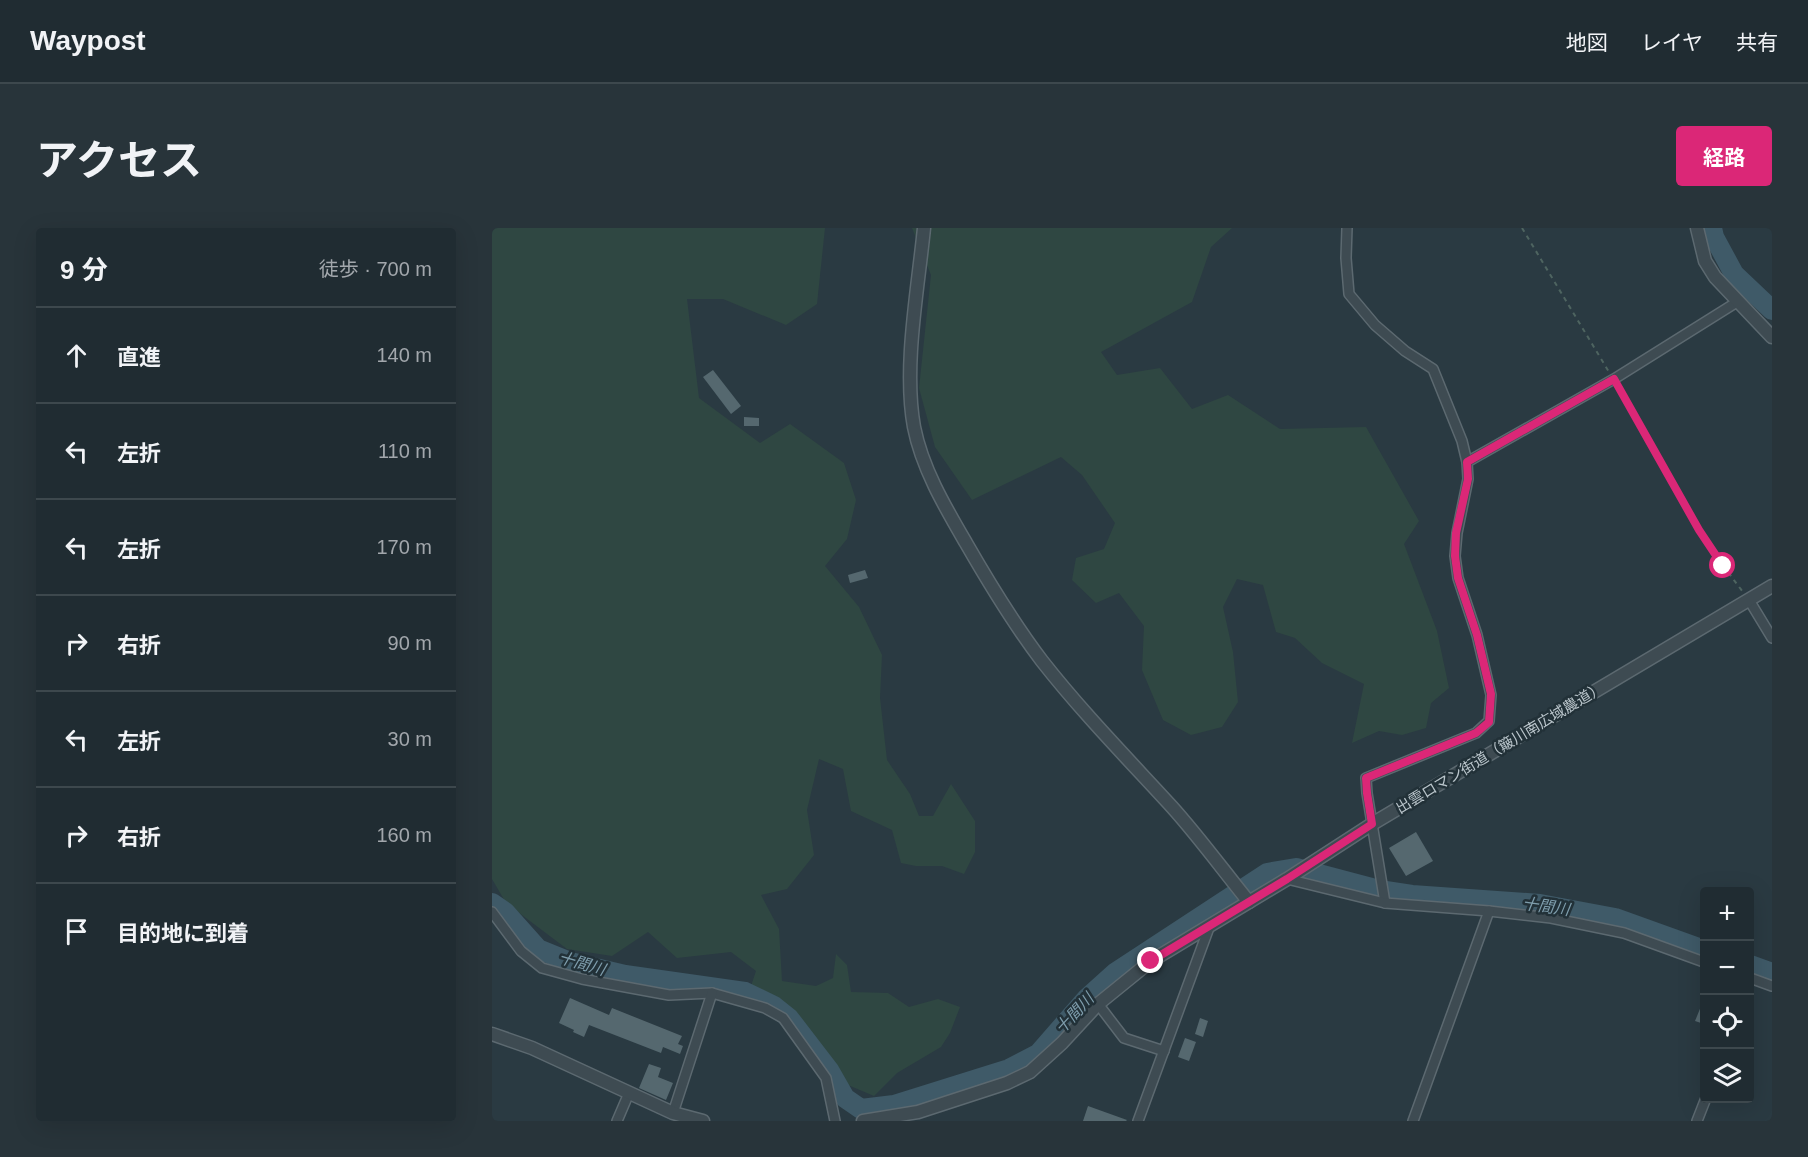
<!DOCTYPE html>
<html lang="ja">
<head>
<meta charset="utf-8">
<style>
  :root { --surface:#202c32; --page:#28343a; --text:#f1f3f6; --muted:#a2a7ac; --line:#3d484d; --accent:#db2777 }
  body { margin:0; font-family:Helvetica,"Noto Sans JP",sans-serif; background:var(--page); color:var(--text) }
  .controls { position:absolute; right:18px; bottom:18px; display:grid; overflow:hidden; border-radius:6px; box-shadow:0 6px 24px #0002 }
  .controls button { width:54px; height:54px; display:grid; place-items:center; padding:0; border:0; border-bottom:2px solid var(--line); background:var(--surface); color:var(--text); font:30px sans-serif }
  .stop { position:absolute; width:18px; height:18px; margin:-14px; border:4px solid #db2777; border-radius:50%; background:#fff }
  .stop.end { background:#db2777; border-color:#fff; box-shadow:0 2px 6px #0008 }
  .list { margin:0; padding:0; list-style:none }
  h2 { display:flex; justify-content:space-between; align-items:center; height:78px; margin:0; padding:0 24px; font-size:26px }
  h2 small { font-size:20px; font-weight:400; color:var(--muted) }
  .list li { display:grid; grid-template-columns:39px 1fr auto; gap:18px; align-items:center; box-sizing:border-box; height:96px; padding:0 24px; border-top:2px solid var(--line) }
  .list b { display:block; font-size:22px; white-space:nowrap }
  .list em { font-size:20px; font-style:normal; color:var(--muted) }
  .icon { flex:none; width:33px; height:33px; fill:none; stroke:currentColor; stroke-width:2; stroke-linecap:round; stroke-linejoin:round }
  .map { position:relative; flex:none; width:1280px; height:893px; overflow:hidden; border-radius:6px }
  header { display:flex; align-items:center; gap:36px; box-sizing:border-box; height:84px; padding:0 30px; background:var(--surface); border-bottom:2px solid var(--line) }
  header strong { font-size:28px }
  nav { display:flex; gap:33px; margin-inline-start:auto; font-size:21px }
  .intro { display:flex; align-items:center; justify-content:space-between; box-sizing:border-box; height:144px; padding:0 36px }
  h1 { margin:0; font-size:42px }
  .button { padding:15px 27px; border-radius:6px; background:var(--accent); color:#fff; font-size:21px; font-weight:700 }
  main { display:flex; gap:36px; padding:0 36px }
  aside { flex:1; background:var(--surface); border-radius:6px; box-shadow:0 6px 24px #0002 }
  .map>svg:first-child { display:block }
  .green { fill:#2f4742 }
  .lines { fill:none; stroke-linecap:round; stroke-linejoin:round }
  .river { stroke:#3f5a68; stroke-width:20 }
  .building { fill:#55686f }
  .minor-casing { stroke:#5c6970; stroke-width:12 }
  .tertiary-casing { stroke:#5c6970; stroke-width:15 }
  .path { stroke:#4e6460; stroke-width:2; stroke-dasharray:4.5 4.5; stroke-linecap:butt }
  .minor { stroke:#3e4b52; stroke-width:9 }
  .tertiary { stroke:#3e4b52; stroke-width:12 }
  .route { stroke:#db2777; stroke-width:8 }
  .labels { text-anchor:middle; stroke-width:5; stroke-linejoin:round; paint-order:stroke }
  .street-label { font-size:15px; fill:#bbc6cc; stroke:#223138 }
  .water-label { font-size:16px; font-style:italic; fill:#7e9dac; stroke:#223138 }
</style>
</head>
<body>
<header>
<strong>Waypost</strong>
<nav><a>地図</a><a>レイヤ</a><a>共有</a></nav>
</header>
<div class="intro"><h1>アクセス</h1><a class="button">経路</a></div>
<main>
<aside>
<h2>9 分<small>徒歩 · 700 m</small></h2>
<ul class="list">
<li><svg class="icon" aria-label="ahead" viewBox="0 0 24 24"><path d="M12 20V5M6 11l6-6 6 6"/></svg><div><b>直進</b></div><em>140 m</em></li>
<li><svg class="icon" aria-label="left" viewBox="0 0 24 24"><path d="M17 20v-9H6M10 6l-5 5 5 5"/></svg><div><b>左折</b></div><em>110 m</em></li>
<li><svg class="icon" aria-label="left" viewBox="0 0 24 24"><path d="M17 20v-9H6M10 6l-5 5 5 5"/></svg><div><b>左折</b></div><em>170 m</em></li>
<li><svg class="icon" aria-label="right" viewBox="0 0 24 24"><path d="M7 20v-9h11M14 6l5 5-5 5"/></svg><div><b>右折</b></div><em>90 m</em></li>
<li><svg class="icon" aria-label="left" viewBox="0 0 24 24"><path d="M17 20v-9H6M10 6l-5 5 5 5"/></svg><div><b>左折</b></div><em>30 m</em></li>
<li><svg class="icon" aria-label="right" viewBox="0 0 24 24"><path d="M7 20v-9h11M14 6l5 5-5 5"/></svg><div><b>右折</b></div><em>160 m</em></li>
<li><svg class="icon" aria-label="arrive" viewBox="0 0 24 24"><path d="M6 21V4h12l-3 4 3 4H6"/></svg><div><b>目的地に到着</b></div></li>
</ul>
</aside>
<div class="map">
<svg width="1280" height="893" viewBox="0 0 1280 893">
  <rect width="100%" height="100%" fill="#2a3a42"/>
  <g class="green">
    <polygon points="0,0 333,0 325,76 294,97 231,71 195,71 207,170 268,215 298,196 352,235 364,272 355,311 333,338 367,379 390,427 388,470 395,532 418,566 427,588 441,588 459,556 483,593 483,624 472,646 450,638 424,638 409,635 400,602 359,583 351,541 327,531 315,582 322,627 295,661 269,667 287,701 290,753 324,758 341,750 344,726 355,737 359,764 396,765 417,779 446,771 468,779 458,805 449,819 405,845 382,868 356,857 296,782 258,761 264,743 239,724 185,730 156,704 120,728 75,721 14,675 0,651"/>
    <polygon points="420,0 740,0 719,19 700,74 609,124 625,147 668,140 700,181 736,167 788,201 874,199 927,293 912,316 945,403 957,460 939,475 934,500 910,507 887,503 860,515 872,456 830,435 803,410 784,404 771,357 745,351 731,379 741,424 746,474 730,499 699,507 671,492 650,442 652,398 627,365 604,375 580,352 584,330 612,321 623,295 590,247 569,229 480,272 443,219 427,160 439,47"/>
  </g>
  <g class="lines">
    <g class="river">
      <polyline points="1220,0 1222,9 1242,46 1280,82"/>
      <polyline points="0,675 13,684 46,721 78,734 133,747 253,764 282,778 297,790 337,842 353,870 369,881 402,877 517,841 546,826 594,771 624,744 775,645 804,640 887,662 920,667 1048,676 1123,690 1212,722"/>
      <polyline points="1258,737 1280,745"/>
    </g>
  </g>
  <g class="building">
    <polygon points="221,142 249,178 239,186 211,149"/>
    <polygon points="252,189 267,190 267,198 252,198"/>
    <polygon points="373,342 376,350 358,355 356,347"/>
    <polygon points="924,604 941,633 914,648 897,620"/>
    <polygon points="78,770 117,787 120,780 190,808 186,816 191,818 188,826 171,819 169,825 97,797 92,809 81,804 82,802 67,795"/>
    <polygon points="1212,771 1212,796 1203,793"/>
    <polygon points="708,790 716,793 711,809 703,806"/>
    <polygon points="693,810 704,814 697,833 686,829"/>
    <polygon points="157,836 169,840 166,849 181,855 174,872 147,860"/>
    <polygon points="596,878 635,892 634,893 591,893"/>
  </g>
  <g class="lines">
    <defs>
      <g id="minor">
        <polyline points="855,0 854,30 857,66 883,97 913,123 941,141 970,213 975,234 976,251 965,305 963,328 966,350 985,407 999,467 997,493 984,505 874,550 875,565 893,675"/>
        <polyline points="975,234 1122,151 1245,74"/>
        <polyline points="1257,372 1280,410"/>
        <polyline points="795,651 893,675 997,683 1059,690 1132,705 1212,734"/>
        <polyline points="0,684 29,723 50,740 90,751 177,767 220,765 273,780 291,790 334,850 343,893"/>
        <polyline points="1258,750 1280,758"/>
        <polyline points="606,776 632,810 672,823"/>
        <polyline points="181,885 220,765"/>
        <polyline points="125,893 137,865"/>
        <polyline points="646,893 718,697"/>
        <polyline points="921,893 997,683"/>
        <polyline points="1205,893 1214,870"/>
      </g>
      <g id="tertiary">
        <path d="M 432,0 C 426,61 411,139 422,199 C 430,240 453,279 474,315 C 497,355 521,395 550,433 C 590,484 636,531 680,579 C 707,609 731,642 757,674"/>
        <polyline points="1205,0 1213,33 1223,49 1280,109"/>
        <polyline points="0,806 40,820 181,885 211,893"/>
        <polyline points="371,893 426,884 515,855 538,844 570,815 606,776 659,733 795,651 880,596 1280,358"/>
      </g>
    </defs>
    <use href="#minor" class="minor-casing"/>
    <use href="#tertiary" class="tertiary-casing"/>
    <g class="path">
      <polyline points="1030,0 1117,144"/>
      <path d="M 1126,159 C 1166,228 1202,301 1251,364"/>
    </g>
    <use href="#minor" class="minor"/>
    <use href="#tertiary" class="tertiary"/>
  </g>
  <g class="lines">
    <polyline class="route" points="659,733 795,651 880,596 875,565 874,550 984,505 997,494 999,466 985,407 966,350 963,328 964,305 976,251 975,234 1122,151 1207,302 1231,338"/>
  </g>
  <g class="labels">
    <g class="street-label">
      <text transform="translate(1008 520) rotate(-31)" y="5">出雲ロマン街道（簸川南広域農道）</text>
    </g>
    <g class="water-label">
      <text transform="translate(1054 678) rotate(8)" y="6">十間川</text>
      <text transform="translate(90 735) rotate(16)" y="6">十間川</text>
      <text transform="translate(582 785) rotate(-47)" y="6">十間川</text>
    </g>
  </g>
</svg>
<div class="controls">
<button>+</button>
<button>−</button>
<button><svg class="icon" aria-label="locate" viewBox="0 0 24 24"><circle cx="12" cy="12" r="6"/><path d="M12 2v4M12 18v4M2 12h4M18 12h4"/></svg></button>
<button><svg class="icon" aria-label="layers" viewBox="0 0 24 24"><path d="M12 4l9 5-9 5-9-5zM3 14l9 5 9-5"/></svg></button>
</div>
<div class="stop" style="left:1231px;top:338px"></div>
<div class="stop end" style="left:659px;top:733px"></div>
</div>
</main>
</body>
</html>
